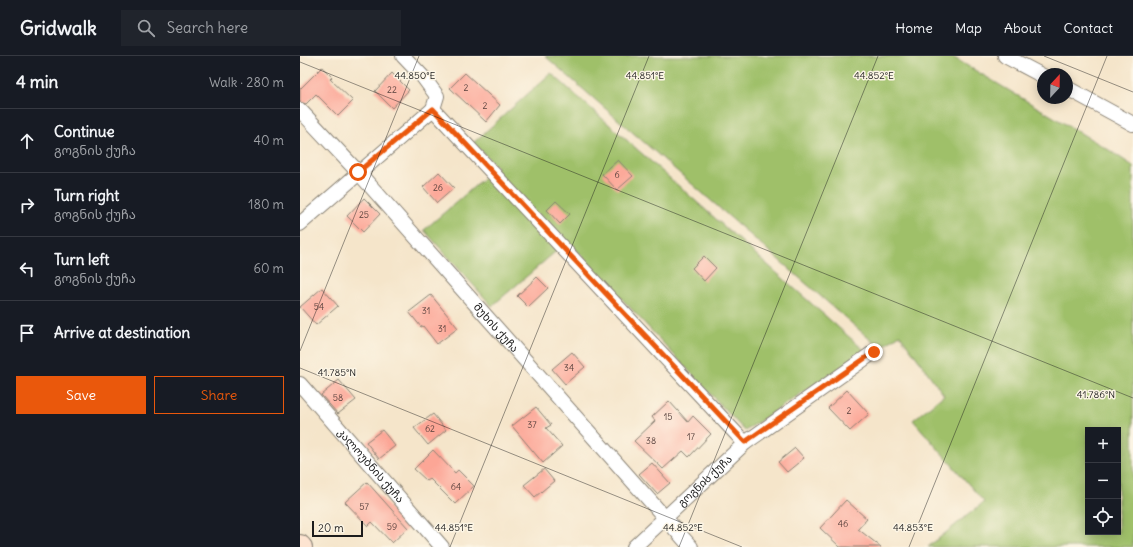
<!DOCTYPE html>
<html lang="en">
<head>
<meta charset="utf-8">
<style>
  :root { --surface:#171b24; --page:#20242c; --text:#f1f3f6; --muted:#9ea1a6; --line:#363941; --accent:#ea580c }
  body { margin:0; font-family:Delius,"Noto Sans Georgian",sans-serif; background:var(--page); color:var(--text) }
  .controls { position:absolute; right:12px; bottom:12px; display:grid; overflow:hidden; border-radius:0px; box-shadow:0 2px 10px #0003 }
  .controls button { width:36px; height:36px; display:grid; place-items:center; padding:0; border:0; border-bottom:1px solid var(--line); background:var(--surface); color:var(--text); font:20px sans-serif }
  .compass { position:absolute; left:737px; top:12px; width:36px; height:36px; border-radius:50%; background:var(--surface); box-shadow:0 2px 10px #0003; rotate:22deg }
  .scale { position:absolute; left:12px; bottom:10px; width:51px; box-sizing:border-box; padding-left:4px; border:2px solid #1c1c1c; border-top:0; font-size:11px; line-height:14px; white-space:nowrap; color:#1c1c1c; -webkit-text-stroke:3px #fcf5e5; paint-order:stroke }
  .stop { position:absolute; width:12px; height:12px; margin:-9px; border:3px solid #ea580c; border-radius:50%; background:#fff }
  .stop.end { background:#ea580c; border-color:#fff; box-shadow:0 1px 4px #0008 }
  .list { margin:0; padding:0; list-style:none }
  h2 { display:flex; justify-content:space-between; align-items:center; height:52px; margin:0; padding:0 16px; font-size:17px }
  h2 small { font-size:13px; font-weight:400; color:var(--muted) }
  .list li { display:grid; grid-template-columns:26px 1fr auto; gap:12px; align-items:center; box-sizing:border-box; height:64px; padding:0 16px; border-top:1px solid var(--line) }
  .list b { display:block; font-size:15px; white-space:nowrap }
  .list p { margin:0; font-size:13px; white-space:nowrap; color:var(--muted) }
  .list em { font-size:13px; font-style:normal; color:var(--muted) }
  .actions { display:flex; gap:8px; padding:12px 16px }
  .actions a { flex:1; padding:9px 0; border:1px solid var(--accent); border-radius:0px; text-align:center; font-size:14px; color:var(--accent) }
  .actions .main { background:var(--accent); color:#fff }
  .icon { flex:none; width:22px; height:22px; fill:none; stroke:currentColor; stroke-width:2; stroke-linecap:round; stroke-linejoin:round }
  .map { position:relative; flex:none; width:833px; height:491px; overflow:hidden }
  header { display:flex; align-items:center; gap:24px; box-sizing:border-box; height:56px; padding:0 20px; background:var(--surface); border-bottom:1px solid var(--line) }
  header strong { font-size:19px }
  nav { display:flex; gap:22px; margin-inline-start:auto; font-size:14px }
  .search { width:280px; height:36px; background:var(--page); display:flex; align-items:center; gap:10px; box-sizing:border-box; padding:0 14px; border-radius:0px; color:var(--muted); font-size:15px }
  main { display:flex }
  aside { flex:1; background:var(--surface) }
  .map>svg:first-child { display:block }
  .green { fill:#9fc069; stroke:#5e6e42; fill-rule:evenodd }
  .building { fill:#fca696 }
  .lines { fill:none; stroke-linecap:round; stroke-linejoin:round }
  .street-casing { stroke:#888073; stroke-width:16 }
  .secondary-casing { stroke:#888073; stroke-width:22 }
  .street { stroke:#fff; stroke-width:14 }
  .secondary { stroke:#fde4d1; stroke-width:20 }
  .route { stroke:#ea580c; stroke-width:5 }
  .ticks { fill:none; stroke:#1c1c1c; stroke-width:1; stroke-opacity:0.45 }
  .labels { text-anchor:middle; stroke-width:3; stroke-linejoin:round; paint-order:stroke }
  .number-label { font-size:9px; fill:#543e3a }
  .street-label { font-size:11px; fill:#1c1c1c; stroke:#fcf5e5 }
  .ticks-label { font-size:10px; text-anchor:middle; fill:#1c1c1c; stroke:#fcf5e5; stroke-width:3; stroke-linejoin:round; paint-order:stroke }
</style>
</head>
<body>
<header>
<strong>Gridwalk</strong>
<div class="search"><svg class="icon" aria-label="search" viewBox="0 0 24 24"><circle cx="10" cy="10" r="6"/><path d="M15 15l6 6"/></svg>Search here</div>
<nav><a>Home</a><a>Map</a><a>About</a><a>Contact</a></nav>
</header>
<main>
<aside>
<h2>4 min<small>Walk · 280 m</small></h2>
<ul class="list">
<li><svg class="icon" aria-label="ahead" viewBox="0 0 24 24"><path d="M12 20V5M6 11l6-6 6 6"/></svg><div><b>Continue</b><p>გოგნის ქუჩა</p></div><em>40 m</em></li>
<li><svg class="icon" aria-label="right" viewBox="0 0 24 24"><path d="M7 20v-9h11M14 6l5 5-5 5"/></svg><div><b>Turn right</b><p>გოგნის ქუჩა</p></div><em>180 m</em></li>
<li><svg class="icon" aria-label="left" viewBox="0 0 24 24"><path d="M17 20v-9H6M10 6l-5 5 5 5"/></svg><div><b>Turn left</b><p>გოგნის ქუჩა</p></div><em>60 m</em></li>
<li><svg class="icon" aria-label="arrive" viewBox="0 0 24 24"><path d="M6 21V4h12l-3 4 3 4H6"/></svg><div><b>Arrive at destination</b></div></li>
</ul>
<div class="actions"><a class="main">Save</a><a>Share</a></div>
</aside>
<div class="map">
<svg width="833" height="491" viewBox="0 0 833 491">
  <rect width="100%" height="100%" fill="#fcf5e5"/>
  <filter id="ink" filterUnits="userSpaceOnUse"><feTurbulence type="fractalNoise" baseFrequency=".025" numOctaves="2"/><feDisplacementMap in="SourceGraphic" scale="8" xChannelSelector="R" yChannelSelector="G"/><feConvolveMatrix kernelMatrix="1 2 1 2 8 2 1 2 1" color-interpolation-filters="sRGB"/></filter>
  <filter id="wash" filterUnits="userSpaceOnUse"><feTurbulence type="fractalNoise" baseFrequency=".012" numOctaves="4" result="noise"/><feDisplacementMap in="SourceGraphic" scale="16" xChannelSelector="R" yChannelSelector="G"/><feGaussianBlur stdDeviation="0.9" result="paint"/><feColorMatrix in="noise" values="0 0 0 0 0 0 0 0 0 0 0 0 0 0 0 0 0 1.4 0 .05"/><feComposite in="paint" operator="in"/></filter>
  <g filter="url(#wash)">
    <rect width="100%" height="100%" fill="#f5e5ca"/>
    <g class="green">
      <path d="M 245,0 L 651,0 L 809,94 L 833,110 L 833,491 L 628,491 L 684,446 L 613,364 L 644,339 L 600,279 L 580,292 ZM 788,374 L 818,374 L 818,476 L 788,476 Z"/>
      <polygon points="251,17 565,295 445,375 268,185 192,250 124,174 197,111 173,87"/>
    </g>
    <g id="blocks">
      <g class="building">
        <polygon points="22,11 32,21 30,23 53,45 38,60 16,38 6,48 0,46 0,33"/>
        <polygon points="92,17 109,34 92,52 75,35"/>
        <polygon points="165,17 200,49 186,66 150,32"/>
        <polygon points="318,104 333,120 317,134 302,118"/>
        <polygon points="139,116 154,132 137,147 123,131"/>
        <polygon points="64,142 80,158 63,176 47,160"/>
        <polygon points="256,145 270,158 260,168 247,154"/>
        <polygon points="404,200 416,212 404,225 392,212"/>
        <polygon points="237,221 248,232 228,251 217,240"/>
        <polygon points="22,232 38,250 16,269 0,251"/>
        <polygon points="131,239 158,272 137,288 123,270 121,271 109,256"/>
        <polygon points="272,296 285,311 265,328 252,313"/>
        <polygon points="39,324 56,344 38,358 21,339"/>
        <polygon points="547,334 569,358 550,375 528,352"/>
        <polygon points="369,345 388,366 393,360 411,378 389,401 383,395 363,413 334,385 355,365 352,361"/>
        <polygon points="236,351 251,369 246,372 262,390 243,407 212,370"/>
        <polygon points="133,358 146,374 128,389 114,372"/>
        <polygon points="82,374 95,390 79,403 66,386"/>
        <polygon points="495,392 504,402 487,416 478,406"/>
        <polygon points="133,394 155,417 158,414 174,430 155,448 130,423 127,425 114,413"/>
        <polygon points="352,407 370,427 357,438 339,418"/>
        <polygon points="244,413 254,425 235,441 224,429"/>
        <polygon points="67,426 108,472 92,487 72,466 68,470 45,446"/>
        <polygon points="546,444 567,463 558,473 581,491 540,491 520,472"/>
      </g>
    </g>
  </g>
  <g filter="url(#ink)">
    <use href="#blocks" fill-opacity="0" stroke="#888073" stroke-width="1"/>
    <g class="lines">
      <defs>
        <g id="street">
          <polyline points="103,0 123,21 137,40 133,53"/>
          <polyline points="705,0 743,20"/>
          <polyline points="767,32 833,68"/>
          <polyline points="133,53 445,387"/>
          <path id="s1" d="M 0,54 L 58,116 L 391,491"/>
          <polyline points="0,168 133,53"/>
          <path id="s2" d="M 0,328 L 142,491"/>
          <path id="s3" d="M 334,491 L 445,387 L 574,296"/>
        </g>
        <polyline id="secondary" points="0,489 2,491"/>
      </defs>
      <use href="#street" class="street-casing"/>
      <use href="#secondary" class="secondary-casing"/>
      <use href="#street" class="street"/>
      <use href="#secondary" class="secondary"/>
    </g>
  </g>
  <g class="lines" filter="url(#ink)">
    <polyline class="route" points="58,116 133,53 445,386 574,296"/>
  </g>
  <path class="ticks" d="M 744,0 L 833,36M 0,6 L 833,342M 0,295 L 119,0M 0,312 L 442,491M 150,491 L 349,0M 379,491 L 578,0M 609,491 L 807,0"/>
  <g class="labels">
    <g class="number-label">
      <text x="166" y="35">2</text>
      <text x="92" y="37">22</text>
      <text x="185" y="53">2</text>
      <text x="317" y="122">6</text>
      <text x="138" y="135">26</text>
      <text x="64" y="162">25</text>
      <text x="19" y="254">54</text>
      <text x="126" y="258">31</text>
      <text x="142" y="276">31</text>
      <text x="269" y="315">34</text>
      <text x="38" y="345">58</text>
      <text x="549" y="358">2</text>
      <text x="368" y="364">15</text>
      <text x="232" y="372">37</text>
      <text x="130" y="376">62</text>
      <text x="391" y="384">17</text>
      <text x="351" y="388">38</text>
      <text x="156" y="434">64</text>
      <text x="64" y="454">57</text>
      <text x="543" y="471">46</text>
      <text x="92" y="474">59</text>
    </g>
    <g class="street-label">
      <text dy="4" stroke="none"><textPath href="#s1" startOffset="293">მუხის ქუჩა</textPath></text>
      <text dy="4" stroke="none"><textPath href="#s2" startOffset="108">კალოუბნის ქუჩა</textPath></text>
      <text dy="4" stroke="none"><textPath href="#s3" startOffset="97">გოგნის ქუჩა</textPath></text>
    </g>
  </g>
  <g class="ticks-label">
    <text x="115" y="23">44.850°E</text>
    <text x="345" y="23">44.851°E</text>
    <text x="574" y="23">44.852°E</text>
    <text x="37" y="320">41.785°N</text>
    <text x="796" y="342">41.786°N</text>
    <text x="154" y="475">44.851°E</text>
    <text x="383" y="475">44.852°E</text>
    <text x="613" y="475">44.853°E</text>
  </g>
</svg>
<div class="controls">
<button>+</button>
<button>−</button>
<button><svg class="icon" aria-label="locate" viewBox="0 0 24 24"><circle cx="12" cy="12" r="6"/><path d="M12 2v4M12 18v4M2 12h4M18 12h4"/></svg></button>
</div>
<svg class="compass" viewBox="-18 -18 36 36"><path d="M0-13l5 13h-10z" fill="#e53935"/><path d="M0 13l5-13h-10z" fill="#9ea1a6"/></svg>
<div class="scale">20 m</div>
<div class="stop" style="left:58px;top:116px"></div>
<div class="stop end" style="left:574px;top:296px"></div>
</div>
</main>
</body>
</html>
